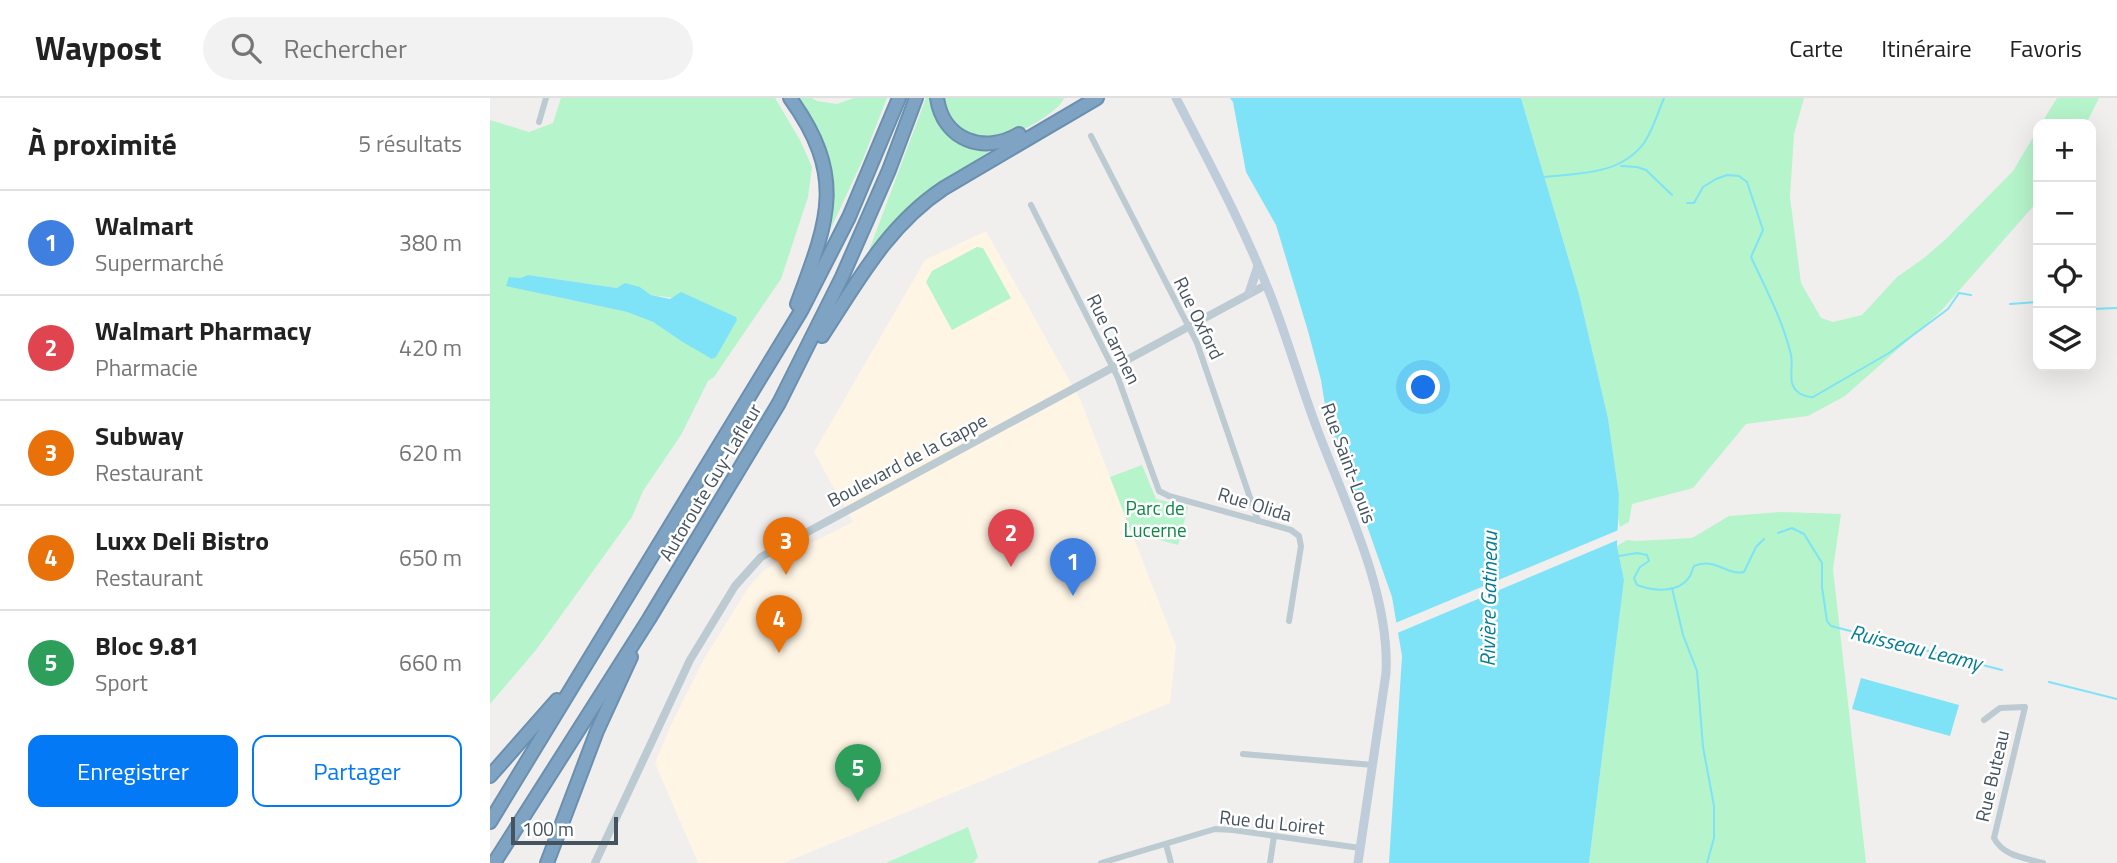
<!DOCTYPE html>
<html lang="fr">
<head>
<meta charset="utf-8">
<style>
  :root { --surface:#fff; --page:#f2f2f2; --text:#222; --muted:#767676; --line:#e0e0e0; --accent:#0379f5 }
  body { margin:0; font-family:"Titillium Web",sans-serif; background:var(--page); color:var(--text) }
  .controls { position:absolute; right:21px; top:21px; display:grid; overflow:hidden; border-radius:14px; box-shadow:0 7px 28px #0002 }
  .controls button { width:63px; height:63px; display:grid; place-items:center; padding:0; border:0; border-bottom:2px solid var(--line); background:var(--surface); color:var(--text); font:35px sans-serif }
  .scale { position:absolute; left:21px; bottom:18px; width:107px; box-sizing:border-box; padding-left:7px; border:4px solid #44535e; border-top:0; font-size:19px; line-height:24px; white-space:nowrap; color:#44535e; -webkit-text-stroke:5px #fff; paint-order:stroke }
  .you { position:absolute; left:934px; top:290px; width:24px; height:24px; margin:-18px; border:5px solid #fff; border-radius:50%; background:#1a73e8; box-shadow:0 0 0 10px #1a73e833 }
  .badge { display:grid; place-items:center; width:46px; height:46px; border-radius:50%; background:var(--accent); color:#fff; font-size:23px; font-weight:700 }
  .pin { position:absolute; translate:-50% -58px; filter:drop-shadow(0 2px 4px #0008) }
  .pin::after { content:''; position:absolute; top:37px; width:24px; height:21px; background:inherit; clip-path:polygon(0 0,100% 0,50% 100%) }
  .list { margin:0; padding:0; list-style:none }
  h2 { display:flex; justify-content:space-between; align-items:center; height:91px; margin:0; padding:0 28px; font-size:30px }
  h2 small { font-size:23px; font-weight:400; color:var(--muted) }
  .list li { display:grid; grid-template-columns:46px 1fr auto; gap:21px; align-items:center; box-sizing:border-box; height:105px; padding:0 28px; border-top:2px solid var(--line) }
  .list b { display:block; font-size:26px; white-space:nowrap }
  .list p { margin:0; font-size:23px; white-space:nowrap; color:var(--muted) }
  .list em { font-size:23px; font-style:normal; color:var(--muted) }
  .actions { display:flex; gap:14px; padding:21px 28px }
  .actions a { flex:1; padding:16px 0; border:2px solid var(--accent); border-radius:14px; text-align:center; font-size:24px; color:var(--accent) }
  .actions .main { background:var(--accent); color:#fff }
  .icon { flex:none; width:38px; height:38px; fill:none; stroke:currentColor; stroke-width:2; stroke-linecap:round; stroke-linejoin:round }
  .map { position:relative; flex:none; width:1627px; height:765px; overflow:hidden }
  header { display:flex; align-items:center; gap:42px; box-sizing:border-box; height:98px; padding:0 35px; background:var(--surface); border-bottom:2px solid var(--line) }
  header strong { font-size:33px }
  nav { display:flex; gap:38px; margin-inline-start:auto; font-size:24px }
  .search { width:490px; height:63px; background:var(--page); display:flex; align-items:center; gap:18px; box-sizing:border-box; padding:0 24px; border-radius:38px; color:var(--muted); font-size:26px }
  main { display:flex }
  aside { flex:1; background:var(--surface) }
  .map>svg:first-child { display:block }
  .commercial { fill:#fef5e4 }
  .green { fill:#b6f4cb; fill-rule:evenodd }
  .water { fill:#7ee3f6 }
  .pier { fill:#f1eeee }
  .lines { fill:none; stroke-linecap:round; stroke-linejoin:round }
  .stream { stroke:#7ee3f6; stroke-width:2 }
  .motorway-casing { stroke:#6b8faf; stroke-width:16 }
  .minor { stroke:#bccad2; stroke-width:6 }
  .tertiary { stroke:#bccad2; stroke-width:8 }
  .secondary { stroke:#becdd9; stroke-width:9 }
  .motorway { stroke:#7fa4c3; stroke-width:12 }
  .labels { text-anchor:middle; stroke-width:5; stroke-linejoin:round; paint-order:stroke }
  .street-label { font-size:19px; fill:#44535e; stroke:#fff }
  .park-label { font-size:19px; fill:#0c8843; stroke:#fff }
  .water-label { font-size:21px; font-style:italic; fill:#037d93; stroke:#fff }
</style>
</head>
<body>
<header>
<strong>Waypost</strong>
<div class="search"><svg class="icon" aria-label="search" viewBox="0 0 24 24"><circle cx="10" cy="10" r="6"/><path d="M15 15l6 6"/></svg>Rechercher</div>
<nav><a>Carte</a><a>Itinéraire</a><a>Favoris</a></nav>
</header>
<main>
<aside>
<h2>À proximité<small>5 résultats</small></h2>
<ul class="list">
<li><span class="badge" style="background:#3f7fe0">1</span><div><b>Walmart</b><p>Supermarché</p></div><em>380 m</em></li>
<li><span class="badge" style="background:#e0444e">2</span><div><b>Walmart Pharmacy</b><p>Pharmacie</p></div><em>420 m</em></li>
<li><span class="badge" style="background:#e8710a">3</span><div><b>Subway</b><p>Restaurant</p></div><em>620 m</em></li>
<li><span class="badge" style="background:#e8710a">4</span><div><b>Luxx Deli Bistro</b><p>Restaurant</p></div><em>650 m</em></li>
<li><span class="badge" style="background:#2e9e5b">5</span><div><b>Bloc 9.81</b><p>Sport</p></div><em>660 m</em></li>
</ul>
<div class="actions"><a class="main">Enregistrer</a><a>Partager</a></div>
</aside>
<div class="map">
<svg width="1627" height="765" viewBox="0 0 1627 765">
  <rect width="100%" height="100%" fill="#f1eeee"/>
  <polygon class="commercial" points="496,133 591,303 620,379 686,548 680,605 294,765 208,765 165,665 181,627 214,561 258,490 273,473 299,456 363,424 324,354 435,162"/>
  <g class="green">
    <path d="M 71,0 L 285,0 L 310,42 L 322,69 L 318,99 L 291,181 L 224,279 L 218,283 L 191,337 L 153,393 L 142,419 L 46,552 L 0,606 L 0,22 L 39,34 L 63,25 ZM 38,177 L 127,190 L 150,189 L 161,197 L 184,200 L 191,243 L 163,224 L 137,214 L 57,197 L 30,180 Z"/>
    <path d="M 305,0 L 322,0 L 327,3 L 347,6 L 364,0 L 397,0 L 373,61 L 337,139 C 335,126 340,110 341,96 C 343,59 324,29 305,0 Z"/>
    <path d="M 436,0 L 441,0 C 444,23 458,43 481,50 C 490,52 496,51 503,56 C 448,77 408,119 374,166 Z"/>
    <path d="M 452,0 L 574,0 C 568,15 531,34 516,39 C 504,43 489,40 477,40 L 460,23 Z"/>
    <polygon points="1031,0 1314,0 1304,36 1300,99 1311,185 1331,220 1343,224 1372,217 1407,179 1434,160 1456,141 1523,73 1548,31 1548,103 1451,213 1355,298 1318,318 1256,326 1203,390 1142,406 1139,424 1130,429 1127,416 1129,397 1118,320 1089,196"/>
    <polygon points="1567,0 1609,0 1596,26 1551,26"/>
    <polygon points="487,149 493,150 521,200 462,232 436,184 442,173"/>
    <polygon points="652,367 666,401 698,409 688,447 641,434 620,379"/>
    <polygon points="1291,414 1351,416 1343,471 1376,765 1099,765 1134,482 1127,448 1137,442 1146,443 1202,440 1239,418"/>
    <polygon points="478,729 488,759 483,765 396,765"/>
  </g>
  <g class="water">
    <polygon points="740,0 1031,0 1089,196 1118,320 1129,397 1127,448 1134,482 1099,765 899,765 912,558 902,499 855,365 837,320 831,282 818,233 786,127 756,74 743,4"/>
    <polygon points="38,177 127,190 135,185 150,189 161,197 180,201 191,194 246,219 247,222 226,259 222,261 191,243 163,224 137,214 16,188 19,179 30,180"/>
    <polygon points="1371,580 1469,607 1460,638 1362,611"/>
  </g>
  <polygon class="pier" points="1131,431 1130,441 905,536 903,526"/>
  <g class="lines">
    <g class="stream">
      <polyline points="1131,68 1147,69 1156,72 1182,97"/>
      <path d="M 1054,79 C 1090,75 1130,77 1154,45 C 1163,32 1168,14 1174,0"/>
      <path d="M 1197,105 L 1204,105 L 1213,89 L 1226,81 L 1237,77 L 1249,78 L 1257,84 L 1273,132 L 1261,159 C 1276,191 1293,223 1301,257 C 1303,266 1300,276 1302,285 C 1305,295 1314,299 1323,299 L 1399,255 L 1458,211 L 1469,195 L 1481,197"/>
      <polyline points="1520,206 1548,204"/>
      <polyline points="1601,211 1627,210"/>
      <polyline points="1288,435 1302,430 1314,436 1332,465 1332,489 1337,523 1341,528 1512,572"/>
      <path d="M 1129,458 L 1147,455 L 1157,457 L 1159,463 L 1150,469 L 1144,480 L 1147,487 C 1163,493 1189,496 1200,478 C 1202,475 1202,471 1204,468 C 1227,459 1236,478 1254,474 L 1266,449 L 1274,441"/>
      <polyline points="1182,490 1193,537 1207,573 1213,649 1224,708 1224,740 1217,765"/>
      <polyline points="1559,584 1627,601"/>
    </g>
    <defs>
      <g id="motorway">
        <path d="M 300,0 C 357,79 338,123 307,206"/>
        <path d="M 447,0 C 453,42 494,57 529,36"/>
        <path d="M 332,238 C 368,183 398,127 454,90 L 607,0"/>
        <polyline points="0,678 67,602"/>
        <polyline points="0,724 311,213 359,119 409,0"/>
        <polyline points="4,765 159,521 289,305 352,179 399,72 426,0"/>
        <polyline points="57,765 107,633 141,559"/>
      </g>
    </defs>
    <use href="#motorway" class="motorway-casing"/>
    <g class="minor">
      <polyline points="49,24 56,0"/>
      <polyline points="601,38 707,245 768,423"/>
      <polyline points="541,107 628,280 669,393 679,398 801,432 809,438 811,448 799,523"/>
      <path d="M 1494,622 L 1510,610 L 1535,609 L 1504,740 C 1513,758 1535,760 1553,765"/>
      <polyline points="753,656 883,667"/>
      <polyline points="676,746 681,765"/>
      <polyline points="611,765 725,731 743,732 870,750"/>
      <polyline points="780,765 784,738"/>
    </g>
    <polyline class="tertiary" points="105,765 200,562 245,488 271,459 776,187"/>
    <g class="secondary">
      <path d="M 686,0 C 720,66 755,131 782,201 C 799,245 812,292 829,336 C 857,409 900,497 896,575 L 868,765"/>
      <polyline points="759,195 768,168"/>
    </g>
    <use href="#motorway" class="motorway"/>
  </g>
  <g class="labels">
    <g class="street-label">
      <text transform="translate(709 220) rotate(64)" y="7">Rue Oxford</text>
      <text transform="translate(624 241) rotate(64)" y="7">Rue Carmen</text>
      <text transform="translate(417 362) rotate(-28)" y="7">Boulevard de la Gappe</text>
      <text transform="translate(859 365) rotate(70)" y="7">Rue Saint-Louis</text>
      <text transform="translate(220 384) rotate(-59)" y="7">Autoroute Guy-Lafleur</text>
      <text transform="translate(765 406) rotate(17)" y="7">Rue Olida</text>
      <text transform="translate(1502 678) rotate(-77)" y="7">Rue Buteau</text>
      <text transform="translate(782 724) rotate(6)" y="7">Rue du Loiret</text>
    </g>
    <g class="park-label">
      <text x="665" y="417">Parc de<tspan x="665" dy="22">Lucerne</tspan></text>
    </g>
    <g class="water-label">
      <text transform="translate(999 501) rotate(-89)" y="7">Rivière Gatineau</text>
      <text transform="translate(1426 550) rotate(14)" y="7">Ruisseau Leamy</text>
    </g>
  </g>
</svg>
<div class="controls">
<button>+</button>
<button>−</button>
<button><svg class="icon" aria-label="locate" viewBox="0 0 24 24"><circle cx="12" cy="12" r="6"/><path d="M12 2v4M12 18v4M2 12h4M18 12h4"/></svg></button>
<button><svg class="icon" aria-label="layers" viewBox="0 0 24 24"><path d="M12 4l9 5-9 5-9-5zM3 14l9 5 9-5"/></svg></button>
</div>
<div class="scale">100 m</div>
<div class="you"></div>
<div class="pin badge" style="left:583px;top:498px;background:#3f7fe0">1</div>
<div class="pin badge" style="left:521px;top:469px;background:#e0444e">2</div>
<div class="pin badge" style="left:296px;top:477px;background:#e8710a">3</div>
<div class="pin badge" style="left:289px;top:555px;background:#e8710a">4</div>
<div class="pin badge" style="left:368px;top:704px;background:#2e9e5b">5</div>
</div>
</main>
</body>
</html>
